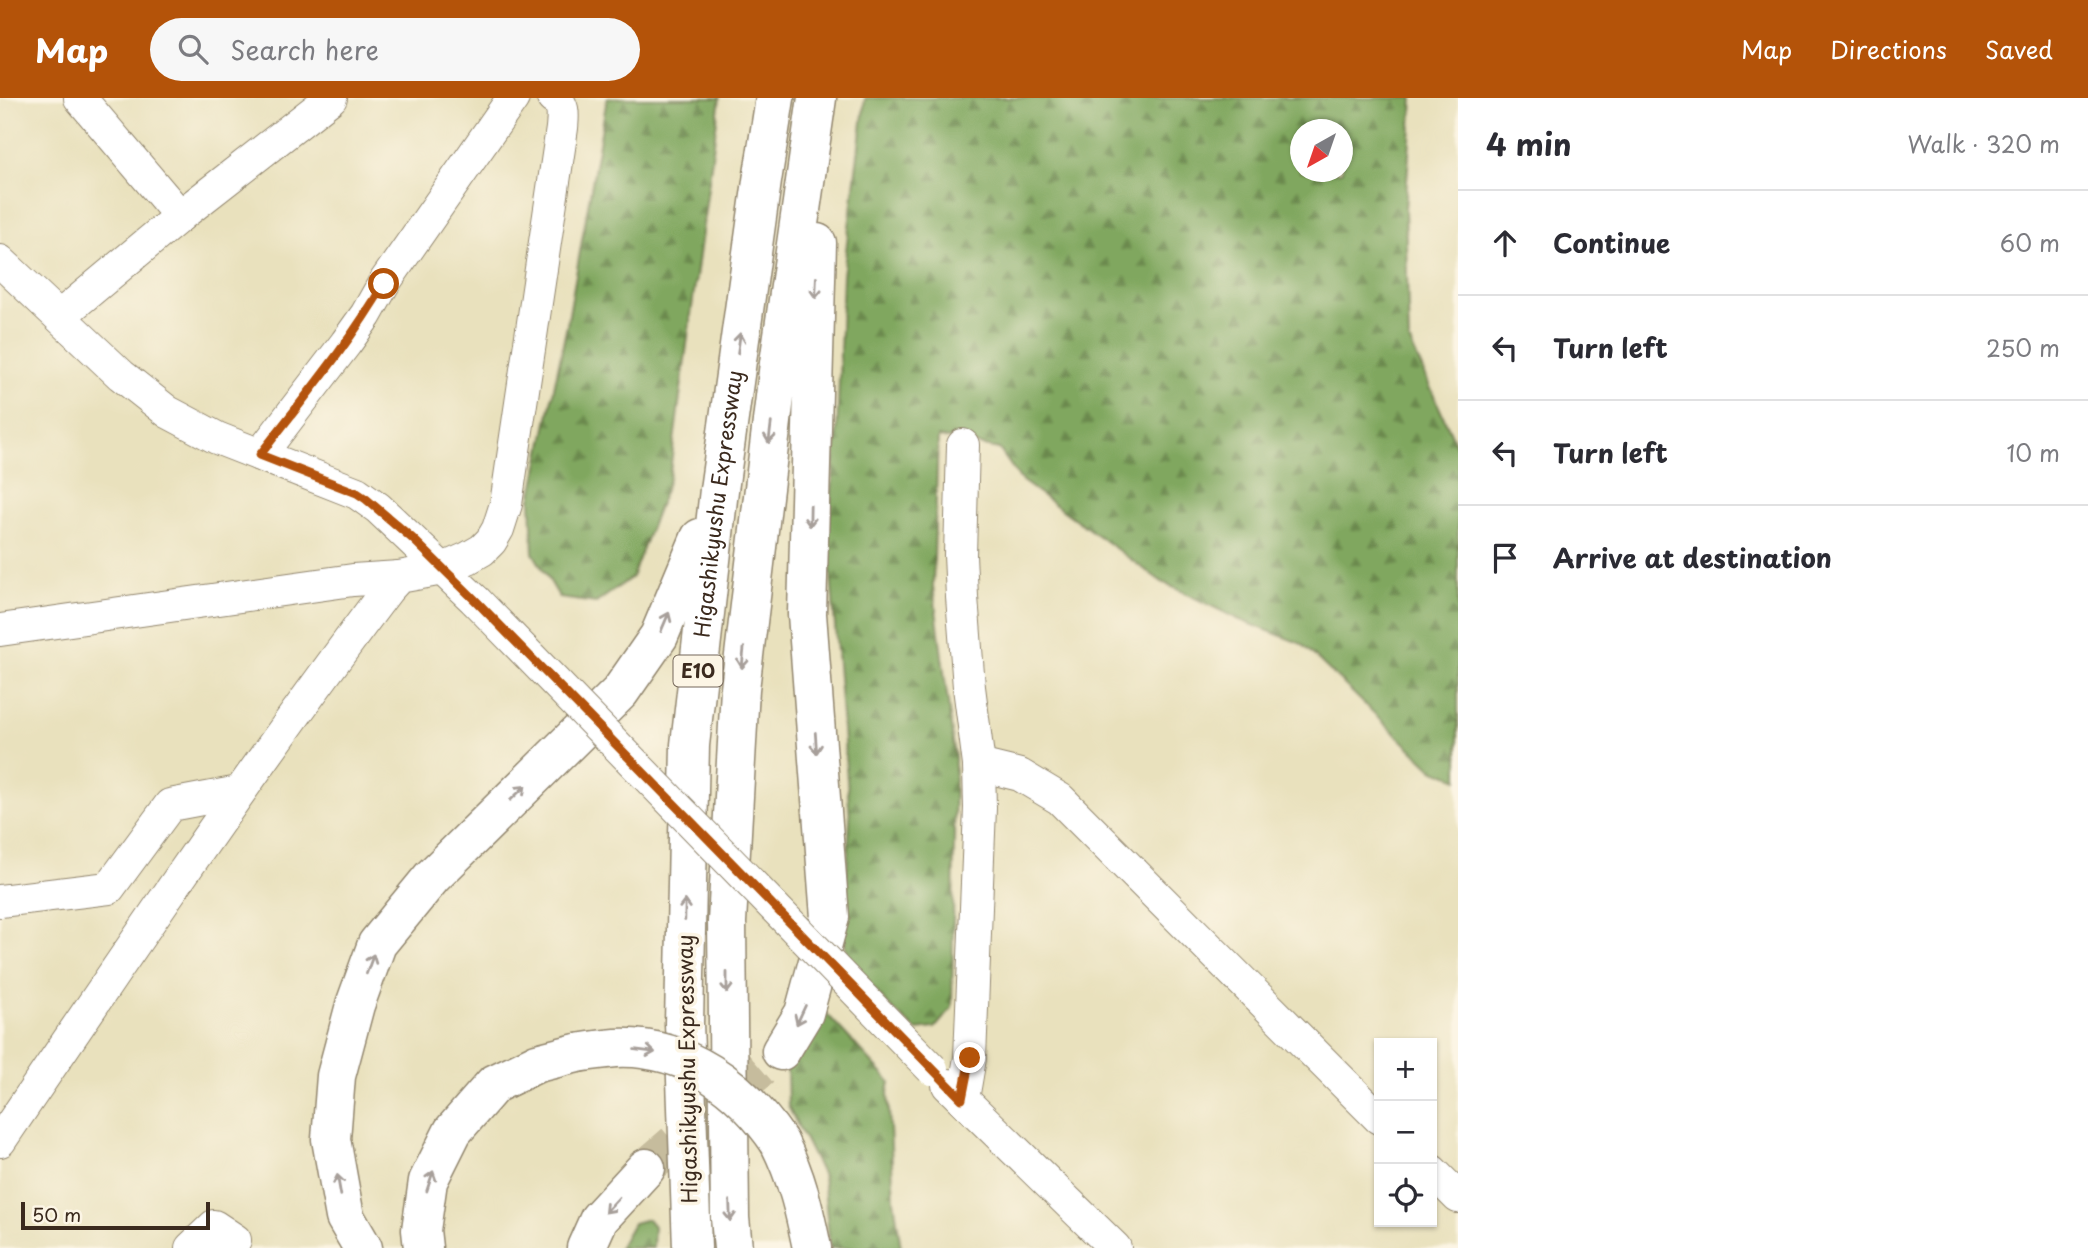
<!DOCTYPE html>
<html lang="en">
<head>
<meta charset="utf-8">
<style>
  :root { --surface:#fff; --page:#f7f7f7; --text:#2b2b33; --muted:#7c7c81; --line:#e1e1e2; --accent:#b45309 }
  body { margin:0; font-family:"Playpen Sans",sans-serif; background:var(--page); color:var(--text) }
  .controls { position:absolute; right:21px; bottom:21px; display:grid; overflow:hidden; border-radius:0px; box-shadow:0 2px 5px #0004 }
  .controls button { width:63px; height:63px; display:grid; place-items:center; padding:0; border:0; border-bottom:2px solid var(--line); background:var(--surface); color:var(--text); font:35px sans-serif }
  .compass { position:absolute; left:1290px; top:21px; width:63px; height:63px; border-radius:50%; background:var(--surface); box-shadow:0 2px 5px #0004; rotate:220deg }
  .scale { position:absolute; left:21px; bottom:18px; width:189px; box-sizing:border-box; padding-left:7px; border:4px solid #3b2a1e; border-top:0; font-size:19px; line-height:24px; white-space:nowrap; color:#3b2a1e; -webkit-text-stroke:5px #fcf5e5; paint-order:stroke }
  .stop { position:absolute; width:21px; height:21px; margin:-16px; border:5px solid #b45309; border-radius:50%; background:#fff }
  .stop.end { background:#b45309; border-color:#fff; box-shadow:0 2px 7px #0008 }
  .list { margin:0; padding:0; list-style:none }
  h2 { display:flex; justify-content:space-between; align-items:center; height:91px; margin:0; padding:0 28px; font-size:30px }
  h2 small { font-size:23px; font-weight:400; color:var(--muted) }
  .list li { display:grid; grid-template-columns:46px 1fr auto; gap:21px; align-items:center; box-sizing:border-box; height:105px; padding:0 28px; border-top:2px solid var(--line) }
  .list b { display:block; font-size:26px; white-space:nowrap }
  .list em { font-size:23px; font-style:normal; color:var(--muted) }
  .icon { flex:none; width:38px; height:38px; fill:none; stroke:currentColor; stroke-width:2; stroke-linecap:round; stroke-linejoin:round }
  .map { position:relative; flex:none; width:1458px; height:1150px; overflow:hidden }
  header { display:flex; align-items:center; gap:42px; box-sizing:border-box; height:98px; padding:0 35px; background:var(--accent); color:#fff }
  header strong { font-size:33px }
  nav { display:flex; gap:38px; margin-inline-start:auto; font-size:24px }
  .search { width:490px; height:63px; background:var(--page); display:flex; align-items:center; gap:18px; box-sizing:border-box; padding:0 24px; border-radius:38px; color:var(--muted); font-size:26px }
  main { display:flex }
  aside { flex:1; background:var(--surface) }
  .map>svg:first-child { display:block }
  .forest { fill:url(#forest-firs); stroke:#5e683e; stroke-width:2; fill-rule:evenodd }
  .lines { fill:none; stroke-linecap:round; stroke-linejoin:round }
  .highway-tunnel { stroke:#c6bc9d; stroke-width:38; stroke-dasharray:38 19; stroke-linecap:butt }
  .minor-casing { stroke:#92866e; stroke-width:34 }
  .highway-casing { stroke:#92866e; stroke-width:41 }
  .minor { stroke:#fff; stroke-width:32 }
  .highway { stroke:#fff; stroke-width:38 }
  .minor-bridge-casing { stroke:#92866e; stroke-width:34; stroke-linecap:butt }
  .highway-bridge-casing { stroke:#92866e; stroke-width:41; stroke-linecap:butt }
  .minor-bridge { stroke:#fff; stroke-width:32 }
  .highway-bridge { stroke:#fff; stroke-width:38 }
  .oneway { stroke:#a79f9a }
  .route { stroke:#b45309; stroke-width:9 }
  .labels { text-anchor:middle; stroke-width:7; stroke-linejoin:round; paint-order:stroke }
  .shield { fill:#fcf5e5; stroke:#75675a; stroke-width:2 }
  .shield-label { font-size:19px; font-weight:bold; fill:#3b2a1e }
  .street-label { font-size:21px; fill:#3b2a1e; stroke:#fcf5e5 }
</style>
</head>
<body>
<header>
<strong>Map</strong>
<div class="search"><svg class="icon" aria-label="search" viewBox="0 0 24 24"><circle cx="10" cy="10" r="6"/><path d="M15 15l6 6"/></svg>Search here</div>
<nav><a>Map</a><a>Directions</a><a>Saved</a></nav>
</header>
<main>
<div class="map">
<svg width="1458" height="1150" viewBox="0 0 1458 1150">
  <defs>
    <pattern id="forest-firs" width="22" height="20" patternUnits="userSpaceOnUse" patternTransform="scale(1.75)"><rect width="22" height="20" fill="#80a75e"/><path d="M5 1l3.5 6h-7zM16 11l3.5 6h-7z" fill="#6a884d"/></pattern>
  </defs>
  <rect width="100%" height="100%" fill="#fcf5e5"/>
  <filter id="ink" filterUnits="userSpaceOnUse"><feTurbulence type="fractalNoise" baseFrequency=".0143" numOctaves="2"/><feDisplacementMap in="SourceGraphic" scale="14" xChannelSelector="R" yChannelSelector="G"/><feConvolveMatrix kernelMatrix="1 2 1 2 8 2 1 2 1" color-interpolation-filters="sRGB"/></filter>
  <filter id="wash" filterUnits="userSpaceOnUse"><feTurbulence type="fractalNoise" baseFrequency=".00686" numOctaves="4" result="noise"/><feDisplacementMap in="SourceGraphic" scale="28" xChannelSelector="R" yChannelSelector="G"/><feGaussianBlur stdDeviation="1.57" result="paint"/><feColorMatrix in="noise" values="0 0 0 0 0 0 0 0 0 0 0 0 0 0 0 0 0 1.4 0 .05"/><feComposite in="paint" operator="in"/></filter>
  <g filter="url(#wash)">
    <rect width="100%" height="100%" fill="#e9e1bd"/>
    <g class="forest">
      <polygon points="607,0 720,0 669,381 632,479 596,505 560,500 533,455 531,402 568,222"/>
      <path d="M 865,0 L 1413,0 L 1405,111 L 1409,242 L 1458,351 L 1458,681 L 1432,671 L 1302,546 L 1240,522 L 1162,484 L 1021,382 L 999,351 L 938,339 L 933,488 L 955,659 L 952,910 L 935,930 L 916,932 L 886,905 L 849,860 L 843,838 L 850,721 L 828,438 L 837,334 L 843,177 ZM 1300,32 L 1342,32 L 1342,74 L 1300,74 Z"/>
      <polygon points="827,916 890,984 888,994 894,1102 901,1150 830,1150 823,1078 788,1008 787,972 806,937"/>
      <polygon points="648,1121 654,1128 653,1150 619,1150 633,1125"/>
    </g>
  </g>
  <g filter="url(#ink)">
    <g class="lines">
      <polyline class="highway-tunnel" points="646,1070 781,953"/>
      <defs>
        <g id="minor">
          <polyline points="80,0 180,118"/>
          <polyline points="0,163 121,277 168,314 217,340 357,395 378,410 476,503"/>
          <polyline points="60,218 180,118 331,0"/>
          <polyline points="260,357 346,245 366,217 384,185 513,0"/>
          <polyline points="0,532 353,482 399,479"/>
          <polyline points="979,667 1020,677 1060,701 1379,1020"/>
          <polyline points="0,803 109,790 170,707 239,694"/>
          <polyline points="948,987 1115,1150"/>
          <polyline points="963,1001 970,960 980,710 979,667 969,589 962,499 960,457 963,347"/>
          <path d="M 0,1043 C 126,857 252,671 387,492 L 399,479 L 443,471 L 468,460 L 482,452 L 491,443 L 498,431 L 506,406 L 562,30 C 563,18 565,6 553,0"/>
          <polyline points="1432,1073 1458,1099"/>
          <polyline points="191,1150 214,1128 235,1142 229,1150"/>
        </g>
        <g id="highway">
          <polyline points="781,953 804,915 830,819 807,516 817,145"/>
          <path d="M 779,1044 C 797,1080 804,1111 812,1150"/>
          <polyline points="363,1150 345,1119 331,1041 336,978 355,907 377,846 432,779 620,594 659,538 700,440"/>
          <polyline points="423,1150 421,1132 428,1083 453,1033 494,986 537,965 577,955"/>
          <polyline points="586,1150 599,1121 646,1070"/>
          <path id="s1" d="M 692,1150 L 684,925 L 690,647 L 719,392 L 762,83 L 775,0"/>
          <polyline points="733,1150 730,1120 727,824 740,591 779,265 817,0"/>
        </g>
      </defs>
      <use href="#minor" class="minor-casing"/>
      <use href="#highway" class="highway-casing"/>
      <use href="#minor" class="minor"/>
      <use href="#highway" class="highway"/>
      <defs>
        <polyline id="minor-bridge" points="476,503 932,971"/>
        <path id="highway-bridge" d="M 577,955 C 590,953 603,951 616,950 C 686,947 742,989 779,1044"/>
      </defs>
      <use href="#minor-bridge" class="minor-bridge-casing"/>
      <use href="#highway-bridge" class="highway-bridge-casing"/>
      <use href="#minor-bridge" class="minor-bridge"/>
      <use href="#highway-bridge" class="highway-bridge"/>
    </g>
    <defs><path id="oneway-shaft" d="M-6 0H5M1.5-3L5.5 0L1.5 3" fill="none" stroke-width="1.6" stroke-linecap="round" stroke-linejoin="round" transform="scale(1.75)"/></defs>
    <g class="oneway">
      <use href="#oneway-shaft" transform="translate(816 190) rotate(92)"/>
      <use href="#oneway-shaft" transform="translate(739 245) rotate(-82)"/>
      <use href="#oneway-shaft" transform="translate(770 335) rotate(97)"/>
      <use href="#oneway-shaft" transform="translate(810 418) rotate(91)"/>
      <use href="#oneway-shaft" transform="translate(665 524) rotate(-67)"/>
      <use href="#oneway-shaft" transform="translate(743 560) rotate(96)"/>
      <use href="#oneway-shaft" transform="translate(816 645) rotate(86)"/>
      <use href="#oneway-shaft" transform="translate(518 695) rotate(-44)"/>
      <use href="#oneway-shaft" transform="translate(685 812) rotate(-89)"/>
      <use href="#oneway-shaft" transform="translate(370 866) rotate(-70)"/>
      <use href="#oneway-shaft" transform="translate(727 885) rotate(90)"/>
      <use href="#oneway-shaft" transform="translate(801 917) rotate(115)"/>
      <use href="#oneway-shaft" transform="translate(645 953) rotate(7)"/>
      <use href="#oneway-shaft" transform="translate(430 1083) rotate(-72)"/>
      <use href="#oneway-shaft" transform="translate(339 1087) rotate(-100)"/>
      <use href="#oneway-shaft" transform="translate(612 1107) rotate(133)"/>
      <use href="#oneway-shaft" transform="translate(730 1113) rotate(88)"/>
    </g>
  </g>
  <g class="lines" filter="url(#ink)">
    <path class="route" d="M 384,186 C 349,246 303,301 260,357 L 357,395 L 366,401 L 413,441 L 476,503 L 962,1001 L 970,960"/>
  </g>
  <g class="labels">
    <rect class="shield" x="673.5" y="557.5" width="49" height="31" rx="5"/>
    <g class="shield-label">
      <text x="698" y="580">E10</text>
    </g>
    <g class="street-label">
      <text dy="7" stroke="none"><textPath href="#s1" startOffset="746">Higashikyushu Expressway</textPath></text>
      <text transform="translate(688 971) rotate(-91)" y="7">Higashikyushu Expressway</text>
    </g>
  </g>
</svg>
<div class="controls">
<button>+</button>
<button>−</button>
<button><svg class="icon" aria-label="locate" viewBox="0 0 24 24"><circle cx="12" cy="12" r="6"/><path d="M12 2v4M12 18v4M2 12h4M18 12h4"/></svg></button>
</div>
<svg class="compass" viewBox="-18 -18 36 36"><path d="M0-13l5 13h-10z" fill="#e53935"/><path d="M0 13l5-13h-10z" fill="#7c7c81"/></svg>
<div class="scale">50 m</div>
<div class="stop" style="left:384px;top:186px"></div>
<div class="stop end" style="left:970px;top:960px"></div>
</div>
<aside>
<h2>4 min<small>Walk · 320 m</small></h2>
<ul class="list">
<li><svg class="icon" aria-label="ahead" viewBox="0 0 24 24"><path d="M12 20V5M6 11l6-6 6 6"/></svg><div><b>Continue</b></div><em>60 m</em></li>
<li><svg class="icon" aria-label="left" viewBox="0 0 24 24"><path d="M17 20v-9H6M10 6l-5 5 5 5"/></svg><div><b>Turn left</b></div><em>250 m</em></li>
<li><svg class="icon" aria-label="left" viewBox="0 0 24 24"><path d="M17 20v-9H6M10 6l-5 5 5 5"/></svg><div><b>Turn left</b></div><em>10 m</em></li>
<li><svg class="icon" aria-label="arrive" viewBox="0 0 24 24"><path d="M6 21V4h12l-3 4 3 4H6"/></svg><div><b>Arrive at destination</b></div></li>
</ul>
</aside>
</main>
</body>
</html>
